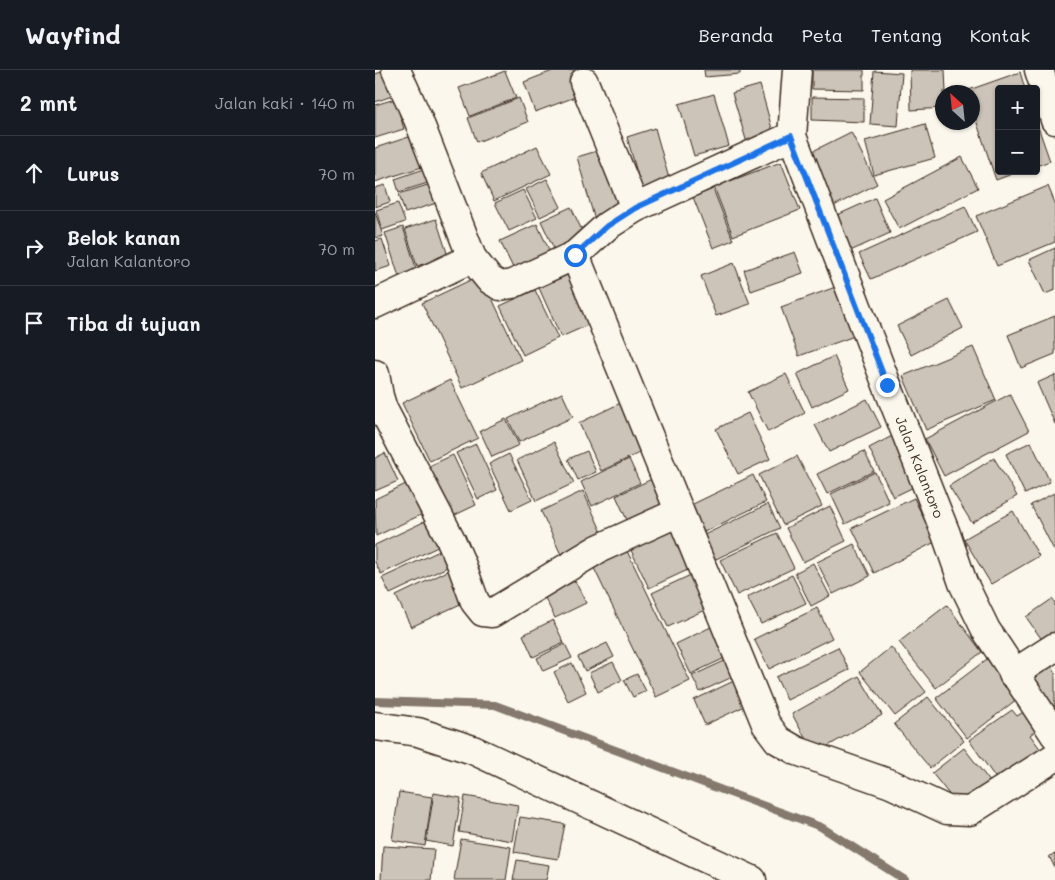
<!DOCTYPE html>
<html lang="id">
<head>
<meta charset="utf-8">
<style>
  :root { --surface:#171b24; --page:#242831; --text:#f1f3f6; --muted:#9ea1a6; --line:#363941 }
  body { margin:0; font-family:Mali,sans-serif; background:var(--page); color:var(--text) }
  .controls { position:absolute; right:15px; top:15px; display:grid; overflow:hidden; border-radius:5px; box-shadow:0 1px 4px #0004 }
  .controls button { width:45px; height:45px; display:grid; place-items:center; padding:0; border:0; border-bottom:1px solid var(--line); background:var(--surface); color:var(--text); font:25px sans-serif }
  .compass { position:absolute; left:560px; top:15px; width:45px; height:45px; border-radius:50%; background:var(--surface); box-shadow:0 1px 4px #0004; rotate:333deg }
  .stop { position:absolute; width:15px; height:15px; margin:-11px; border:4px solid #1a73e8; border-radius:50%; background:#fff }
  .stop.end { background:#1a73e8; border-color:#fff; box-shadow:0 1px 5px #0008 }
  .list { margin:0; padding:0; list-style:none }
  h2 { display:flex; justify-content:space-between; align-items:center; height:65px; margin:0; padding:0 20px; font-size:21px }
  h2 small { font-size:16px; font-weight:400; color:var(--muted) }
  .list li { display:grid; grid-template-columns:32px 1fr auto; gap:15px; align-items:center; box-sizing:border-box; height:75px; padding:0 20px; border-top:1px solid var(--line) }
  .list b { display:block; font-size:19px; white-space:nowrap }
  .list p { margin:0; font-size:16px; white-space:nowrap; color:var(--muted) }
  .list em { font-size:16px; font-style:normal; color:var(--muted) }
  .icon { flex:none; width:28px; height:28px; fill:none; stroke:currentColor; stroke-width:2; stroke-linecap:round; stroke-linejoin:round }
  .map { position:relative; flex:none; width:680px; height:810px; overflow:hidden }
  header { display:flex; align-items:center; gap:30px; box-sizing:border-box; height:70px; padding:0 25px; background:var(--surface); border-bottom:1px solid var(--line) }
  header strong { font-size:24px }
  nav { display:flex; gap:28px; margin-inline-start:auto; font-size:18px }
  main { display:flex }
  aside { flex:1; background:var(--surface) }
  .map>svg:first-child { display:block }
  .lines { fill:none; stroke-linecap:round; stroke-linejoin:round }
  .stream { stroke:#85796d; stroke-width:8 }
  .building { fill:#ccc4b9; stroke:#3b2a1e }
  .minor-casing { stroke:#3b2a1e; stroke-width:31 }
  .minor { stroke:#fbf7ec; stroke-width:28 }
  .route { stroke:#1a73e8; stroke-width:6 }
  .labels { text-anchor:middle; stroke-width:4; stroke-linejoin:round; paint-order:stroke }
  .street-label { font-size:14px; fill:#3b2a1e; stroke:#fbf7ec }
</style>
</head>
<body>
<header>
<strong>Wayfind</strong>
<nav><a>Beranda</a><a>Peta</a><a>Tentang</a><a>Kontak</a></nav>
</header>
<main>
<aside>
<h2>2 mnt<small>Jalan kaki · 140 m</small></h2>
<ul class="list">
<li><svg class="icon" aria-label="ahead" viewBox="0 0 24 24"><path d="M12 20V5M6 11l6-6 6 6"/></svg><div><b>Lurus</b></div><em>70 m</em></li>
<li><svg class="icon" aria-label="right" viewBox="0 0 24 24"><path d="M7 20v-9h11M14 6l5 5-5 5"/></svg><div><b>Belok kanan</b><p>Jalan Kalantoro</p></div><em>70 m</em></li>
<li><svg class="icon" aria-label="arrive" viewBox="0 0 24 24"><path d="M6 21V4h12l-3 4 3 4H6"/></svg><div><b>Tiba di tujuan</b></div></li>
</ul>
</aside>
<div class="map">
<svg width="680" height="810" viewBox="0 0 680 810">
  <rect width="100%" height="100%" fill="#fbf7ec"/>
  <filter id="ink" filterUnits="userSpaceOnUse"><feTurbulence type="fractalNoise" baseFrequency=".02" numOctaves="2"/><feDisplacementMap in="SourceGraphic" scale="10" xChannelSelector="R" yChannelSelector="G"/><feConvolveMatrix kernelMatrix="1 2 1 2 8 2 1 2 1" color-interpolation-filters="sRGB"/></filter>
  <g filter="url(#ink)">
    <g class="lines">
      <polyline class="stream" points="0,631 120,635 446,757 530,810"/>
    </g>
    <g class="building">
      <polygon points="180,0 202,0 211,23 160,42 149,12"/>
      <polygon points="329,0 365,0 365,4 330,7"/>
      <polygon points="437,0 489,0 489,20 437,19"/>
      <polygon points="535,0 570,0 571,22 568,22 568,38 536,40"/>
      <polygon points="10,1 17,26 0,32 0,4"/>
      <polygon points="130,1 141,28 95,46 84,18"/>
      <polygon points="499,1 527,3 523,56 495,54"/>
      <polygon points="645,2 650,19 624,19 624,101 645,101 621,110 598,41 598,22 591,21"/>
      <polygon points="385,15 399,66 372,73 357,23"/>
      <polygon points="339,24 354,76 319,86 304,34"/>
      <polygon points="437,27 489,28 489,52 437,50"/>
      <polygon points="144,28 153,52 102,72 93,48"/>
      <polygon points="20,29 29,59 0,68 0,35"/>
      <polygon points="661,51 675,91 661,96"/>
      <polygon points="550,54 560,88 499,105 490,71"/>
      <polygon points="280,58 296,116 268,124 252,67"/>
      <polygon points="476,62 502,114 455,138 428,86"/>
      <polygon points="37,66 47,97 0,112 0,78"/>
      <polygon points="162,76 176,104 119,131 106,103"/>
      <polygon points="232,78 250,138 219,147 202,87"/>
      <polygon points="587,87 603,118 524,159 508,129"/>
      <polygon points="406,92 425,140 358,166 339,117"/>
      <polygon points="55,97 59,111 24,122 20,109"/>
      <polygon points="172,109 186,137 165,147 151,119"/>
      <polygon points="62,112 68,131 30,143 24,124"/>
      <polygon points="10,115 15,132 0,137 0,118"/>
      <polygon points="673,116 680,133 680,172 622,196 601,146"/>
      <polygon points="338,119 358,170 338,178 318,127"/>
      <polygon points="148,120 162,148 134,161 120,133"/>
      <polygon points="500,128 515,163 473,182 458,147"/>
      <polygon points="23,133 30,152 7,160 1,140"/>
      <polygon points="590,136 602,162 496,209 484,184"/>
      <polygon points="196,137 211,169 181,183 166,151"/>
      <polygon points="0,142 8,166 0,168"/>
      <polygon points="61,149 73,186 42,196 30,159"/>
      <polygon points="162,154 177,186 141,204 125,171"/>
      <polygon points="28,157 42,201 24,207 10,163"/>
      <polygon points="7,169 16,196 0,201 0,171"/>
      <polygon points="680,178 680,220 670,224 654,190"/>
      <polygon points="420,182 428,203 376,221 369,200"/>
      <polygon points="359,193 375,234 341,246 326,206"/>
      <polygon points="199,202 220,252 186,267 164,218"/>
      <polygon points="106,205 146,290 87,318 47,233"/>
      <polygon points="466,215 485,264 424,286 406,237"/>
      <polygon points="160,220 183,268 148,285 125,236"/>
      <polygon points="574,230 588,258 536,285 522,256"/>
      <polygon points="680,246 680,284 646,298 633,265"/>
      <polygon points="598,277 621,330 551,360 528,306"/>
      <polygon points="459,286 474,319 437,337 422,304"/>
      <polygon points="411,304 430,343 393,362 373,322"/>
      <polygon points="680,305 680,354 662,313"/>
      <polygon points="75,310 103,368 55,391 27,333"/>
      <polygon points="187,323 198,347 144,372 133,349"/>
      <polygon points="635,324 654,361 569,406 550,369"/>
      <polygon points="492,329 506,357 454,382 440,355"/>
      <polygon points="252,330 275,378 226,401 204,353"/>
      <polygon points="373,343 395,389 363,404 341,359"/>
      <polygon points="131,349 144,375 117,387 105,361"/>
      <polygon points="523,363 547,413 518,427 494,378"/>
      <polygon points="179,372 199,413 161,431 142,390"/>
      <polygon points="656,372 675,412 650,424 631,384"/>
      <polygon points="101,374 122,420 103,429 81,383"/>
      <polygon points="212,381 221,402 203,410 193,389"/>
      <polygon points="489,381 499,401 452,424 442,404"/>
      <polygon points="10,383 23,411 0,421 0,388"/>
      <polygon points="134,384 157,430 136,440 114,394"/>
      <polygon points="78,385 101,435 76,447 52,397"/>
      <polygon points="422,386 447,436 408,455 384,405"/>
      <polygon points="619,388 642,426 597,453 574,416"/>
      <polygon points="254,389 265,413 217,436 206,412"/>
      <polygon points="500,402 514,432 470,454 456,424"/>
      <polygon points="378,405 391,432 329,462 316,435"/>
      <polygon points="281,407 299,444 258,463 241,426"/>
      <polygon points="37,411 52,442 1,466 0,429"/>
      <polygon points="208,421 230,469 188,489 166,441"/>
      <polygon points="679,423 680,480 679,480 656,435"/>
      <polygon points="539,428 560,472 499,503 477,458"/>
      <polygon points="393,434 405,458 339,490 327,466"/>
      <polygon points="455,436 471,471 428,492 411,458"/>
      <polygon points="638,441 664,486 616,514 589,469"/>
      <polygon points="57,448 69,474 6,504 0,492 0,475"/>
      <polygon points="297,456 317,498 274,518 254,476"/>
      <polygon points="402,463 419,498 362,525 345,490"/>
      <polygon points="479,474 495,506 458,524 442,492"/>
      <polygon points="73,477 81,493 15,524 7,508"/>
      <polygon points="251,479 315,611 281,627 217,494"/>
      <polygon points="438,493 455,526 436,536 420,503"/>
      <polygon points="79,498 94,530 36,557 21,526"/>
      <polygon points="320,503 336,537 293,557 277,523"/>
      <polygon points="417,505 431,533 386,554 372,527"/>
      <polygon points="200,511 211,533 180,548 169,526"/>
      <polygon points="677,529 680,533 680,566 670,574 651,547"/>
      <polygon points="572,535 607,582 561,618 524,572"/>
      <polygon points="442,538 457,568 394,599 379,569"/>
      <polygon points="178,550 189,573 158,587 148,565"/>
      <polygon points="338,556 352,587 316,604 301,574"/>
      <polygon points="232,573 239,587 210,601 203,587"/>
      <polygon points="190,574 197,588 168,601 162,588"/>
      <polygon points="463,577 474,600 412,630 401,607"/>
      <polygon points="516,577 551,622 520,646 485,602"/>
      <polygon points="358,587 366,603 325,622 317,606"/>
      <polygon points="612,589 642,629 592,668 561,628"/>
      <polygon points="238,592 247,610 223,622 214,603"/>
      <polygon points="197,593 211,622 193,631 179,602"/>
      <polygon points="676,596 680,602 680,648 650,610 665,598 668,602"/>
      <polygon points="262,604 271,621 258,627 249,610"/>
      <polygon points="484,606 507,645 439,684 417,644"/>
      <polygon points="365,608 376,633 330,655 319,630"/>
      <polygon points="553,627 589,671 555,698 519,654"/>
      <polygon points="637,640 642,646 650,641 663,659 655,665 666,680 622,710 594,670"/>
      <polygon points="589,678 616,713 585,738 557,703"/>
      <polygon points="24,722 57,727 50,776 17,770"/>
      <polygon points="59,723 86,728 78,776 51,771"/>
      <polygon points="90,726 143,735 137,771 84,762"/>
      <polygon points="145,747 190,754 183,789 139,782"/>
      <polygon points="86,769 136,777 131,810 79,810"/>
      <polygon points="8,776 59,779 56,810 6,810"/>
      <polygon points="680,784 680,798 674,786"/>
      <polygon points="142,790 174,795 171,810 138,810"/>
    </g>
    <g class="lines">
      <defs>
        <g id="minor">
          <polyline points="21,0 43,49 97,188 114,209 125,216 137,214 200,185 232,156 260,138 417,66"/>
          <path id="s1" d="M 422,0 L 417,66 L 512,315 L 571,464 L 588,513 L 611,560 L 680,665"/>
          <polyline points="664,0 680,50"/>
          <polyline points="209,12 260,138"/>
          <polyline points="200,185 391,654 403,670 422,681 516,714 572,740 595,741 680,687"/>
          <polyline points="0,234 97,188"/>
          <polyline points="0,304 4,326 8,339 76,470 86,493 100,532 108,542 117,543 223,479 304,442"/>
          <polyline points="638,604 680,577"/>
          <polyline points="0,656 43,662 98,680 377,810"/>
        </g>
      </defs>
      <use href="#minor" class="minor-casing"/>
      <use href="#minor" class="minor"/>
    </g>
  </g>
  <g class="lines" filter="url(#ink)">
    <polyline class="route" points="200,185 232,156 260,138 416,66 512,315"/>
  </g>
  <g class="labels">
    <g class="street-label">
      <text dy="5" stroke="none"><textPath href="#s1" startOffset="421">Jalan Kalantoro</textPath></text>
    </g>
  </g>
</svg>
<div class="controls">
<button>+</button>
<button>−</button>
</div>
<svg class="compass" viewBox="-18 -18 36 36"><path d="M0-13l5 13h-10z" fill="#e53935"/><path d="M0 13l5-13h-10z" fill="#9ea1a6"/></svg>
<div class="stop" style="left:200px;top:185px"></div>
<div class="stop end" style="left:512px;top:315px"></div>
</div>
</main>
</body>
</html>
